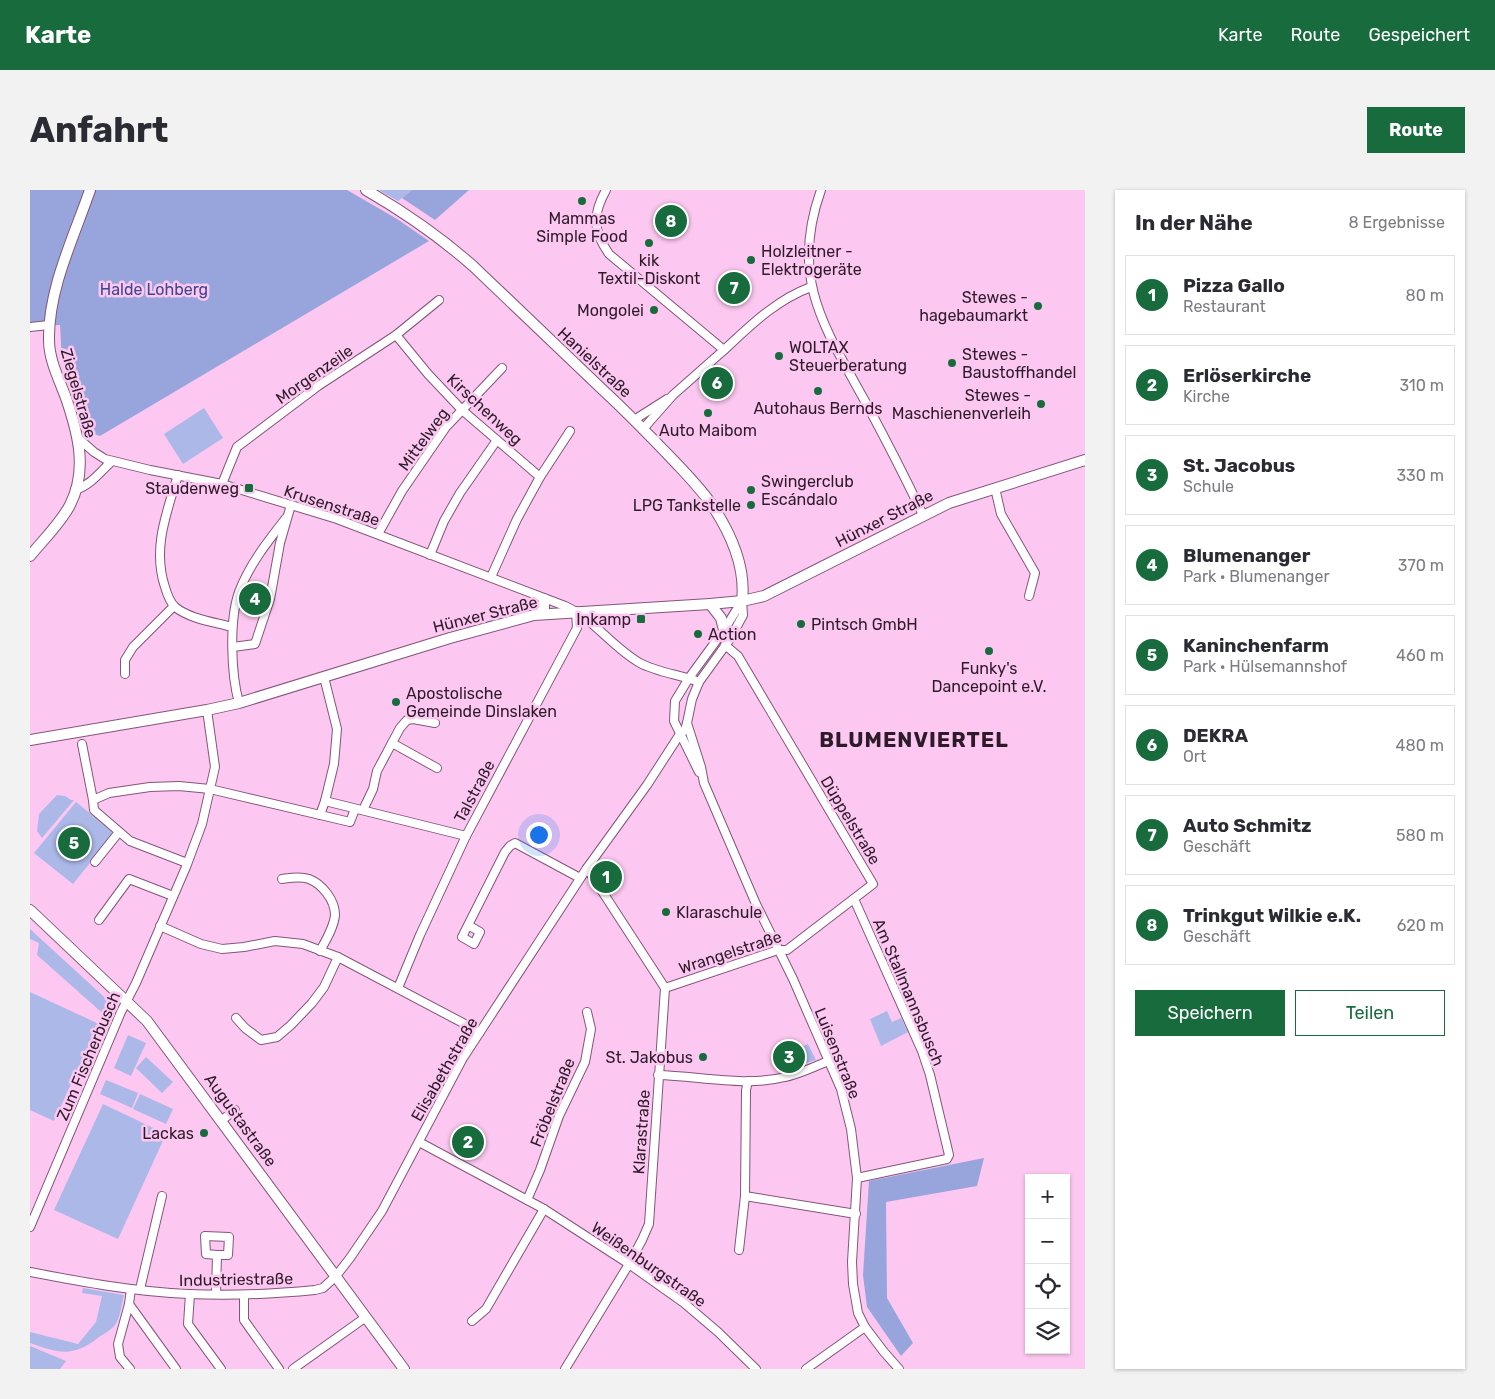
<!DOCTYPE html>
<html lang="de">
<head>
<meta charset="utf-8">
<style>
  :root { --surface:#fff; --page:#f2f2f3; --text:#2b2b33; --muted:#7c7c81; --line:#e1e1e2; --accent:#176b3c }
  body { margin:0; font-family:Rubik,sans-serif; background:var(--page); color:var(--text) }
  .controls { position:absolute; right:15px; bottom:15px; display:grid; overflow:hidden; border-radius:0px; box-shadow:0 1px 4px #0004 }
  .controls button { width:45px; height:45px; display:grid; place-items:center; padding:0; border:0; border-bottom:1px solid var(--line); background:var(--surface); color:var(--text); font:25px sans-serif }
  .you { position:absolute; left:508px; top:644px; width:18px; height:18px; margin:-12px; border:4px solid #fff; border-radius:50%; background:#1a73e8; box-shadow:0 0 0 8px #1a73e833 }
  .badge { display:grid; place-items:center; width:32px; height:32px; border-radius:50%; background:var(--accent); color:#fff; font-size:16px; font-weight:700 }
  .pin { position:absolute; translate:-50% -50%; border:2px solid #fff; box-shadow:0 1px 5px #0006 }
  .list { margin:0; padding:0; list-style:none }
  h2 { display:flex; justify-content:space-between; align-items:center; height:65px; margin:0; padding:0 20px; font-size:21px }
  h2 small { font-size:16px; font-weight:400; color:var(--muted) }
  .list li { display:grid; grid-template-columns:32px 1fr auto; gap:15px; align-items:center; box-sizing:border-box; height:80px; margin:0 10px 10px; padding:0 10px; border:1px solid var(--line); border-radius:0px }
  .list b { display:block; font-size:19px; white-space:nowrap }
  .list p { margin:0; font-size:16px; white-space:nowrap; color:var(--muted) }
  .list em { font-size:16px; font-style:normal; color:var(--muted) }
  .actions { display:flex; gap:10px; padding:15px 20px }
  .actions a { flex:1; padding:11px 0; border:1px solid var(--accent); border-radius:0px; text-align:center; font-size:18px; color:var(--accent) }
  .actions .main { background:var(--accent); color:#fff }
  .icon { flex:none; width:28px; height:28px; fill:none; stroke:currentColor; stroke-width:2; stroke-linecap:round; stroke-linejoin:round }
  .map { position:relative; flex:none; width:1055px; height:1179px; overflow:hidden; border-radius:0px }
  header { display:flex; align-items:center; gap:30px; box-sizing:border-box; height:70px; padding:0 25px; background:var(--accent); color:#fff }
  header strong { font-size:24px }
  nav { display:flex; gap:28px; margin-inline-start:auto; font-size:18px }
  .intro { display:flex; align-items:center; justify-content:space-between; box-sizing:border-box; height:120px; padding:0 30px }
  h1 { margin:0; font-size:35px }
  .button { padding:12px 22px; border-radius:0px; background:var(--accent); color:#fff; font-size:18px; font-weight:700 }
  main { display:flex; gap:30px; padding:0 30px }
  aside { flex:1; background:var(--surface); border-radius:0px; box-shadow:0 1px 4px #0004 }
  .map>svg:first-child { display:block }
  .green { fill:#acb8e8 }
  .forest { fill:#97a5dc }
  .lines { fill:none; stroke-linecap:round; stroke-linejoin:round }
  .minor-casing { stroke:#83557a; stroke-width:10 }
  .secondary-casing { stroke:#83557a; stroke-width:12 }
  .minor { stroke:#fff; stroke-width:8 }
  .secondary { stroke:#fff; stroke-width:10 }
  .poi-dot { fill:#176b3c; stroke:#fcc8f1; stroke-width:2 }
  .labels { text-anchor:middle; stroke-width:5; stroke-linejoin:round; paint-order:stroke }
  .poi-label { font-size:16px; fill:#2e1b2a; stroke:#fcc8f1; text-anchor:start }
  .park-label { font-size:16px; fill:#3d488c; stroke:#fcc8f1 }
  .street-label { font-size:16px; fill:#2e1b2a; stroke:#fcc8f1 }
  .district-label { font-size:21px; font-weight:bold; letter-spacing:1px; fill:#2e1b2a; stroke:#fcc8f1 }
</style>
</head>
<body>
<header>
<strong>Karte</strong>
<nav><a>Karte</a><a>Route</a><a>Gespeichert</a></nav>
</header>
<div class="intro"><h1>Anfahrt</h1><a class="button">Route</a></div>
<main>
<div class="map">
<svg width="1055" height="1179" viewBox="0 0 1055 1179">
  <rect width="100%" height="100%" fill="#fcc8f1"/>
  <g class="green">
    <polygon points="349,0 382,0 368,11"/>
    <polygon points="174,218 193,248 153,274 134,244"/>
    <polygon points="27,605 35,606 41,610 44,610 12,648 7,641 9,624"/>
    <polygon points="46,612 84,643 43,694 4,663"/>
    <polygon points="0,739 84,816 78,828 7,765 9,753 0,749"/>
    <polygon points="0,802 69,834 24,931 0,920"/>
    <polygon points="857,821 862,832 871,828 878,842 851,856 840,829"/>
    <polygon points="98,845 116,853 101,886 84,878"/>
    <polygon points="778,854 786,870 776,873 769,858"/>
    <polygon points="116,867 143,892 132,903 106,878"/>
    <polygon points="76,890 108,903 102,918 70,904"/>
    <polygon points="110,904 143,919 136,934 103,919"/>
    <polygon points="73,914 136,944 88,1049 24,1020"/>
    <path d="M 53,1098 L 94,1105 C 92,1114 90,1128 85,1135 C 81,1140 74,1144 69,1147 C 43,1168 29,1163 0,1153 L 0,1142 L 48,1154 L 66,1132 L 72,1106 L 52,1103 Z"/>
    <polygon points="0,1156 36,1171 30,1179 0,1179"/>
  </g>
  <g class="forest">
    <polygon points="0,0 317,0 367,29 399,51 70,246 58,242 32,172 30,135 0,136"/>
    <polygon points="382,0 439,0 405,30 372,8"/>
    <polygon points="954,968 947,996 856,1012 857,1108 883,1153 871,1166 837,1117 833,1085 839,991"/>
  </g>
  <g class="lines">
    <defs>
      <g id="minor">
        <path d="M 576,0 C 562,25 563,41 579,64 L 694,160 L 643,205 L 613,239"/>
        <path d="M 791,0 C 759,89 795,138 836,213 C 856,250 875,287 893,325"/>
        <polyline points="0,137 19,135"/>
        <polyline points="366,145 398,184 432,220 510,287"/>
        <path d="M 694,160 C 721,135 746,110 781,97"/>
        <polyline points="604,230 637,209"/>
        <path d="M 48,248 L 64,262 L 75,269 L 120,280 L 192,294 L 307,329 L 535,416 C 564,429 582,457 610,473 C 626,482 651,485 669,492"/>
        <path d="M 148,285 C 137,322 122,358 135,397 C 137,404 140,412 145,417 C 160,429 184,432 202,437"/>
        <polyline points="192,294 207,257 288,196 366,145 409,110"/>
        <polyline points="965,298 971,324 1005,383 999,406"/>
        <path d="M 45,300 C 61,295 70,282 82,271"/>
        <polyline points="348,344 372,301 416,237 472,178"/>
        <polyline points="400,365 414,331 430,303 467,250"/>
        <polyline points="461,387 487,329 510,287 540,241"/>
        <polyline points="712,411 713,425 700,449 669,492 662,509 657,533 671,577 674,593 726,714 763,789 811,899 821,939 827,988 822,1072 823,1094 828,1123 835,1137 854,1162 869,1179"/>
        <polyline points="203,457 225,454 240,409 250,353 261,315"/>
        <polyline points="95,484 95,470 103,457 144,416"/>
        <polyline points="294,487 307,539 304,574 295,611"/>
        <path d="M 209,513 C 201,484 199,430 209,402 C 219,375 238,351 256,328"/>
        <polyline points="362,553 407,578"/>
        <polyline points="52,554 63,610 64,620 100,651 157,673"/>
        <polyline points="669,582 644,531 645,511 659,488 694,440 712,411"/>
        <polyline points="63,610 79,603 120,597 149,596 180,599 320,632 325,619"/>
        <polyline points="333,620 343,599 347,581 370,538 377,530 383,529 405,533"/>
        <polyline points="290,625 295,611 436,646"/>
        <polyline points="65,672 89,642"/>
        <path d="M 252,689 C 260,688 270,686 279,689 C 292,694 305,710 305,725 C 304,737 296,750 290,761"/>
        <polyline points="824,709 892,861 900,885 919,965 917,969 827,988"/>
        <polyline points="69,730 99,689 143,706"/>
        <polyline points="438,735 450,742 444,754 432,747 475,662 480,656 485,653 550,688"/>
        <polyline points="130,736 171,754 192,759 214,757 245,751 273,754 308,767 450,842"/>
        <polyline points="368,798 390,745 436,646 547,438 546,421"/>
        <polyline points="635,798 748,760 757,760 843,694 708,466 695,455"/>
        <polyline points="206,828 215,838 231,850 247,847 261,835 282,813 294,797 308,767"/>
        <path d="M 628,885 C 669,886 716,897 755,887 C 770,884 785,876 799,871"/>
        <polyline points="718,891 716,900 715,1006 826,1024"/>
        <polyline points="192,930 205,920"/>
        <polyline points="389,952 514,1019 599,1074 654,1113 688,1142 726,1179"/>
        <polyline points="497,1010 510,980 529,926 555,872 561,839 557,822"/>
        <polyline points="0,1037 91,822 106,793 156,677 172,634 185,577 177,520"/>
        <polyline points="709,1060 715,1006"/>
        <path d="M 0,1082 C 52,1092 106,1102 159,1104 C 201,1106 243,1104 285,1100 L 293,1098 L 306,1086 L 320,1068 L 352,1021 L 433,868 L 557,678 L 617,595 L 650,544 L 655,540 L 657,533"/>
        <polyline points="101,1099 99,1114 146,1179"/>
        <polyline points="110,1099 132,1006"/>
        <polyline points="160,1104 158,1134 191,1179"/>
        <polyline points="186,1104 187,1065 198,1065 199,1047 175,1046 176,1064 187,1065"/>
        <polyline points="214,1105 214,1130 249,1179"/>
        <polyline points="99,1114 88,1154 90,1167 100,1179"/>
        <polyline points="442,1131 456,1119 514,1019"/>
        <polyline points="263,1179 336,1127"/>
        <polyline points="535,1179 599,1074 612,1050 619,1034 635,798 557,678"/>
        <polyline points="776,1179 835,1137"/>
      </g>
      <g id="secondary">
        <path d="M 336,0 C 374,22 409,46 443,76 C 487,118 531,160 575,202 C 599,224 622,248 645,272 C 659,287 673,301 684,318 C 702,346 716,378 712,411"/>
        <path d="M 0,366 C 13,350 30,334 40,315 C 58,280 48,243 36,208 C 29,189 19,170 19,150 C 18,99 44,47 60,0"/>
        <polyline points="680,414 691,428 694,440"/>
        <polyline points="510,424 514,418 514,409"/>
        <polyline points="0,550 177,520 209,513 420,448 504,425 680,414 712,411 734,406 919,313 1055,270"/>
        <polyline points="0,720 117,831 374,1179"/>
      </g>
    </defs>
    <use href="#minor" class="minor-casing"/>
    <use href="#secondary" class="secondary-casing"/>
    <use href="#minor" class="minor"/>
    <use href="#secondary" class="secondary"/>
  </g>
  <g class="poi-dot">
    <circle cx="552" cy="11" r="5"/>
    <circle cx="619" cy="53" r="5"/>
    <circle cx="721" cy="70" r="5"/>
    <circle cx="1008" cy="116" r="5"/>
    <circle cx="624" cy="120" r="5"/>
    <circle cx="749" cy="166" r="5"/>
    <circle cx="922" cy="173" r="5"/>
    <circle cx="788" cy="201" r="5"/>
    <circle cx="1011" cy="214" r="5"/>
    <circle cx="678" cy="223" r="5"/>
    <rect x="214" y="293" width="10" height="10" rx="2.5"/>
    <circle cx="721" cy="300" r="5"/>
    <circle cx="721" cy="315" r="5"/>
    <rect x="606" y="424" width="10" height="10" rx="2.5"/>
    <circle cx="771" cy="434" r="5"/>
    <circle cx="668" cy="444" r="5"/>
    <circle cx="959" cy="461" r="5"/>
    <circle cx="366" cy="512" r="5"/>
    <circle cx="636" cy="722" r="5"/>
    <circle cx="673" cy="867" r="5"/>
    <circle cx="174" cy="943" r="5"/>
  </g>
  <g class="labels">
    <g class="poi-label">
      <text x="552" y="34" text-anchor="middle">Mammas<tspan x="552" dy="18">Simple Food</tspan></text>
      <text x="731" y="67">Holzleitner -<tspan x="731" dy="18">Elektrogeräte</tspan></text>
      <text x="619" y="76" text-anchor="middle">kik<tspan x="619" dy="18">Textil-Diskont</tspan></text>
      <text x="998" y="113" text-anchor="end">Stewes -<tspan x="998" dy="18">hagebaumarkt</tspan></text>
      <text x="614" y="126" text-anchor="end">Mongolei</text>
      <text x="759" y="163">WOLTAX<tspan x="759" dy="18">Steuerberatung</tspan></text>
      <text x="932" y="170">Stewes -<tspan x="932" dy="18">Baustoffhandel</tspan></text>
      <text x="1001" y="211" text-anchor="end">Stewes -<tspan x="1001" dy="18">Maschienenverleih</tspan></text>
      <text x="788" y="224" text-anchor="middle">Autohaus Bernds</text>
      <text x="678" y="246" text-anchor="middle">Auto Maibom</text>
      <text x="731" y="297">Swingerclub<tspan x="731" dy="18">Escándalo</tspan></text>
      <text x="209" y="304" text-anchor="end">Staudenweg</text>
      <text x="711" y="321" text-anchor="end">LPG Tankstelle</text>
      <text x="601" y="435" text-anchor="end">Inkamp</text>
      <text x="781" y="440">Pintsch GmbH</text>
      <text x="678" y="450">Action</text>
      <text x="959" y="484" text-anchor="middle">Funky's<tspan x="959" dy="18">Dancepoint e.V.</tspan></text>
      <text x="376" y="509">Apostolische<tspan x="376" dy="18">Gemeinde Dinslaken</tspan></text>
      <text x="646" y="728">Klaraschule</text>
      <text x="663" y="873" text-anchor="end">St. Jakobus</text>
      <text x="164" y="949" text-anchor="end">Lackas</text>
    </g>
    <g class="park-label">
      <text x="124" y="105">Halde Lohberg</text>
    </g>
    <g class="street-label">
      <text transform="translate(565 172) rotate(43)" y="6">Hanielstraße</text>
      <text transform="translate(284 184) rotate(-35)" y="6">Morgenzeile</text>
      <text transform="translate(49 203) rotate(74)" y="6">Ziegelstraße</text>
      <text transform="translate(455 219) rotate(43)" y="6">Kirschenweg</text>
      <text transform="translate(393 249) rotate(-54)" y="6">Mittelweg</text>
      <text transform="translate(302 315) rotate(18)" y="6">Krusenstraße</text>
      <text transform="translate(854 328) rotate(-27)" y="6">Hünxer Straße</text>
      <text transform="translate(455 424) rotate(-14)" y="6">Hünxer Straße</text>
      <text transform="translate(444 601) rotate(-62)" y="6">Talstraße</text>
      <text transform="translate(821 630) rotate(59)" y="6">Düppelstraße</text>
      <text transform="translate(700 762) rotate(-18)" y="6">Wrangelstraße</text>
      <text transform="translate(879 802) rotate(67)" y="6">Am Stallmannsbusch</text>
      <text transform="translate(808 863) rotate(68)" y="6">Luisenstraße</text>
      <text transform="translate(58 866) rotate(-67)" y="6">Zum Fischerbusch</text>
      <text transform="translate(414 879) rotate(-60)" y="6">Elisabethstraße</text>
      <text transform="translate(522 912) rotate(-68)" y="6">Fröbelstraße</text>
      <text transform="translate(211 930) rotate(54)" y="6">Augustastraße</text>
      <text transform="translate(611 942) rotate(-86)" y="6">Klarastraße</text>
      <text transform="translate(619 1074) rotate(35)" y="6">Weißenburgstraße</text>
      <text transform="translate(206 1089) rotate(-1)" y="6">Industriestraße</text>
    </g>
    <g class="district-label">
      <text x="884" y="557">BLUMENVIERTEL</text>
    </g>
  </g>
</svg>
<div class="controls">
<button>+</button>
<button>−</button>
<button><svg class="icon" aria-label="locate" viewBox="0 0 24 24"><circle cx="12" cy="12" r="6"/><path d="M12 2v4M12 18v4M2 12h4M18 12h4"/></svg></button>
<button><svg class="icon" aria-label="layers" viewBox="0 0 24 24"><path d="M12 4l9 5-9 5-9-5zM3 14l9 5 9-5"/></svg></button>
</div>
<div class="you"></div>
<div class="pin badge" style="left:576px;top:687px">1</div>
<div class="pin badge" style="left:438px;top:952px">2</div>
<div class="pin badge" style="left:759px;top:867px">3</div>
<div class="pin badge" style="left:225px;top:409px">4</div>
<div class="pin badge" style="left:44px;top:653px">5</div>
<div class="pin badge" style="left:687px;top:193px">6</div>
<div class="pin badge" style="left:704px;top:98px">7</div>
<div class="pin badge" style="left:641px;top:31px">8</div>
</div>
<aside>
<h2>In der Nähe<small>8 Ergebnisse</small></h2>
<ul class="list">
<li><span class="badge">1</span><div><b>Pizza Gallo</b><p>Restaurant</p></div><em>80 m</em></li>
<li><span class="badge">2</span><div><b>Erlöserkirche</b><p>Kirche</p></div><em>310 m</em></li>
<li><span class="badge">3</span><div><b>St. Jacobus</b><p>Schule</p></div><em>330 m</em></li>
<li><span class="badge">4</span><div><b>Blumenanger</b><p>Park · Blumenanger</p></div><em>370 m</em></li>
<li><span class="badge">5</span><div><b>Kaninchenfarm</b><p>Park · Hülsemannshof</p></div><em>460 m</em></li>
<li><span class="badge">6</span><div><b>DEKRA</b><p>Ort</p></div><em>480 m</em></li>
<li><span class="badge">7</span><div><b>Auto Schmitz</b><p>Geschäft</p></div><em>580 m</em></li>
<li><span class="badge">8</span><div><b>Trinkgut Wilkie e.K.</b><p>Geschäft</p></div><em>620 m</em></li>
</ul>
<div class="actions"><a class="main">Speichern</a><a>Teilen</a></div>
</aside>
</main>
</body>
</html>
